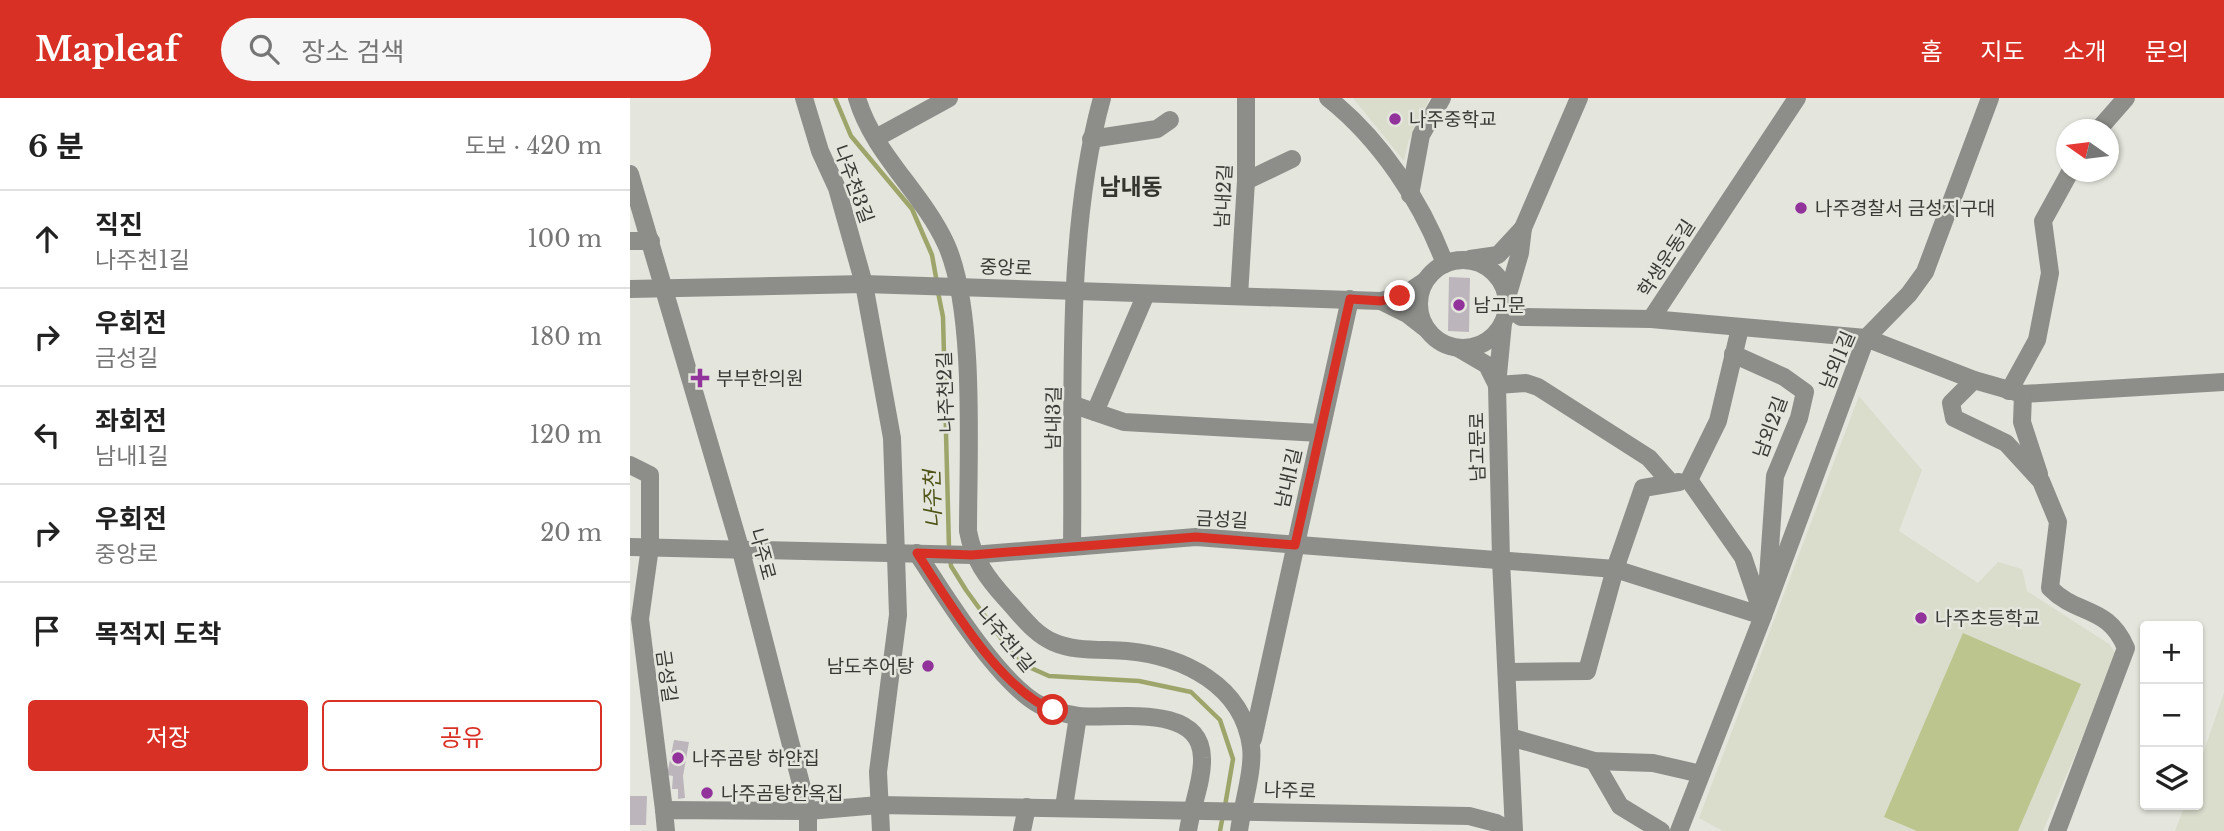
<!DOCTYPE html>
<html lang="ko">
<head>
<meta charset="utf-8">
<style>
  :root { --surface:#fff; --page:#f6f6f6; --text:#222; --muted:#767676; --line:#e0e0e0; --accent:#d93025 }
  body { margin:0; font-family:"Libre Baskerville","Noto Sans KR",serif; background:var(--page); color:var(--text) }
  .controls { position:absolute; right:21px; bottom:21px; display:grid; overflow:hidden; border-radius:7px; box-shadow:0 2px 5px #0004 }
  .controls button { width:63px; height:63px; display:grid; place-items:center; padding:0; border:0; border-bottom:2px solid var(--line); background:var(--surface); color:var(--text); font:35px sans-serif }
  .compass { position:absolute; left:1426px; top:21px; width:63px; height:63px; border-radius:50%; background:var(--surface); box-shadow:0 2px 5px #0004; rotate:284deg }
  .stop { position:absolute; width:21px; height:21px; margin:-16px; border:5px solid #d93025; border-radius:50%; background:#fff }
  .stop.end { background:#d93025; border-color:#fff; box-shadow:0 2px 7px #0008 }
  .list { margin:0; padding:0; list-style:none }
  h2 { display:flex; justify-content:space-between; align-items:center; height:91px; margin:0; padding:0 28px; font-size:30px }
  h2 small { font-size:23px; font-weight:400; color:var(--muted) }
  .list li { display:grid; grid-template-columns:46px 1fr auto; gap:21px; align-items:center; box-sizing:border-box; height:98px; padding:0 28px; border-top:2px solid var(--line) }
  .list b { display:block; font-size:26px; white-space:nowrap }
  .list p { margin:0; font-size:23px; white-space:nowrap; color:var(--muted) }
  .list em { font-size:23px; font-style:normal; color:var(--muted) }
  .actions { display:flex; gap:14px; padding:21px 28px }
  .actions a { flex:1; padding:16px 0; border:2px solid var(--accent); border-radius:7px; text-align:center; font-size:24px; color:var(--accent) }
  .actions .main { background:var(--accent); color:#fff }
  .icon { flex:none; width:38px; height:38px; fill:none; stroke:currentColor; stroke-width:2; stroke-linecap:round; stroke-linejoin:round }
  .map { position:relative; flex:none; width:1594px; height:733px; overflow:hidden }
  header { display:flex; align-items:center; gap:42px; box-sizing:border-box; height:98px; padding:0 35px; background:var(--accent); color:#fff }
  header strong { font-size:33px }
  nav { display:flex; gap:38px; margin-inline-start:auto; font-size:24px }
  .search { width:490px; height:63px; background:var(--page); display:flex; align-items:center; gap:18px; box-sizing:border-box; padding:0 24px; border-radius:38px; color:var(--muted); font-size:26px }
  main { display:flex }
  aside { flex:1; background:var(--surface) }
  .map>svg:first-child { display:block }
  .built { fill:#daddcc }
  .green { fill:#bdc58e }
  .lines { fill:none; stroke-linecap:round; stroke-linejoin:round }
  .stream { stroke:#9ea56a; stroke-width:4.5 }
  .building { fill:#bcb5bc }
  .minor { stroke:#8d8e8a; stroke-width:18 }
  .route { stroke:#d93025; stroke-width:9 }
  .poi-dot { fill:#92329b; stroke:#e4e5dc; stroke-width:2.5 }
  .labels { text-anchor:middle; stroke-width:5; stroke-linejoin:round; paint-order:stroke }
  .poi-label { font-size:19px; fill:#393a36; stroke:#e4e5dc; text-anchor:start }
  .street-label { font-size:19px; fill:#393a36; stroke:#e4e5dc }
  .water-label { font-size:21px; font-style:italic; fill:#4e5316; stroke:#e4e5dc }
  .quarter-label { font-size:23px; font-weight:bold; fill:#34352e; stroke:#e4e5dc }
</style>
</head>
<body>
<header>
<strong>Mapleaf</strong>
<div class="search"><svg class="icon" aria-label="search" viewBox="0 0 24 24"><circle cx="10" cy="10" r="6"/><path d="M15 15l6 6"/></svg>장소 검색</div>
<nav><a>홈</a><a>지도</a><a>소개</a><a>문의</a></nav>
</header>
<main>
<aside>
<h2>6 분<small>도보 · 420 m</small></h2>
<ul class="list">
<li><svg class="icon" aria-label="ahead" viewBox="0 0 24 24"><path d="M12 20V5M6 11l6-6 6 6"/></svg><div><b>직진</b><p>나주천1길</p></div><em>100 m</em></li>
<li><svg class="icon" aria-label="right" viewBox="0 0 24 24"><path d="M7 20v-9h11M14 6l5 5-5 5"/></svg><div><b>우회전</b><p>금성길</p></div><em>180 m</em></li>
<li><svg class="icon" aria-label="left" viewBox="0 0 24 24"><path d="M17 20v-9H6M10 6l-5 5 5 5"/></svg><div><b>좌회전</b><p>남내1길</p></div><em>120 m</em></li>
<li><svg class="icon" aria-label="right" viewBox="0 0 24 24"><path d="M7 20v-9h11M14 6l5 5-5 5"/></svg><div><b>우회전</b><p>중앙로</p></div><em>20 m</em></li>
<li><svg class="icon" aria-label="arrive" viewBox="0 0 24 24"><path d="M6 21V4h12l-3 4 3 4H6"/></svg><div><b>목적지 도착</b></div></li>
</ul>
<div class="actions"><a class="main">저장</a><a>공유</a></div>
</aside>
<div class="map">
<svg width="1594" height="733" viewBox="0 0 1594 733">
  <rect width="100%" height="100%" fill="#e4e5dc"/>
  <g class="built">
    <polygon points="723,0 800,0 778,44 774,63"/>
    <polygon points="1229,298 1292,372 1269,433 1348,485 1368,464 1392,471 1397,493 1479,546 1487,557 1413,733 1093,733 1069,720"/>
    <polygon points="1594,595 1594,733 1545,733 1555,707 1568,707 1568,670"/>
  </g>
  <polygon class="green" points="1333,535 1451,586 1388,733 1287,733 1254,719"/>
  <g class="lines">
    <g class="stream">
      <polyline points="205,0 221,38 282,111 302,157 307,185"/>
      <polyline points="308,194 313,219 319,450"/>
      <polyline points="320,459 321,468 336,492 381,554 401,570 419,578 509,583 561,594 590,622 603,661 595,708"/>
      <polyline points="590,733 593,717"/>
    </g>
  </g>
  <g class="building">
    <polygon points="819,179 840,180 839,234 818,233"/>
    <polygon points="44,642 59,644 53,678 55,700 48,701 48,691 42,691 43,678 37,677"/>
    <polygon points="0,698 17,698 16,727 0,727"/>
  </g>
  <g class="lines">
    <g class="minor">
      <polyline points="174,0 190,53 207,90 234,186 262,340 268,517 248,674 251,733"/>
      <path d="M 227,0 C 243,55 292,94 316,146 C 346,212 338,358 338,433 C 343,461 357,480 376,501 C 391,517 403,535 423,544 C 445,554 473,551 497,553 C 553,558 613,587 621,649 C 624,671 612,709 609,733"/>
      <path d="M 698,0 C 750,41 792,104 815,166"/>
      <polyline points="1468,32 1496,0"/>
      <polyline points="246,40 319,0"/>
      <polyline points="461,41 527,31 540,22"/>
      <polyline points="0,76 111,453 178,713 178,733"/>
      <polyline points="616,83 662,61"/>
      <polyline points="780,97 791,37 812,0"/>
      <polyline points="893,130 949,0"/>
      <polyline points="0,143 21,143"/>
      <polyline points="840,161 868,157 893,130 890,155 876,203"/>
      <circle cx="833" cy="206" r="44"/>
      <polyline points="0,191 234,186 751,203"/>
      <polyline points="609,198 616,83 616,0"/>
      <polyline points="877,209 891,219 1021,221 1167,0"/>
      <polyline points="1021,221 1236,240 1344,282 1393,296 1594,284"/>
      <polyline points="795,230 777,216 751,203 777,195 795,183"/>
      <polyline points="828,250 857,267 867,287 873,225"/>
      <polyline points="1103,256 1154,279 1175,294 1169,320 1145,378 1138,479 1133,492"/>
      <path d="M 1344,282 L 1321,305 L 1324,320 L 1376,345 L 1411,383 L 1428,424 L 1420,490 C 1447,518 1478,507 1496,550 L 1427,733"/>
      <polyline points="1379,293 1407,242 1420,175 1413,123 1440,74"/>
      <polyline points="1393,296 1392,324 1409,376"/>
      <polyline points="444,307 494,324 690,335"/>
      <polyline points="465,314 516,196"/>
      <polyline points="0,367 20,377 20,449 10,521 34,712"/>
      <polyline points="1059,382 1088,323 1110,230"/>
      <polyline points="0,449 342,457 566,439 985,471 1133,518 1113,459 1059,382"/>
      <path d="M 442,449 C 444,306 434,137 472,0"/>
      <path d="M 287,455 C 313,495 370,588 412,608 C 422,613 436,616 448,618 C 481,622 571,603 572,660 C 573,683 561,710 558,733"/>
      <polyline points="877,574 957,573 985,471 1013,390 1049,384"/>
      <polyline points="880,639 964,663 1023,665 1071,676"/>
      <polyline points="623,641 720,201"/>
      <polyline points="964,663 990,708 1031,733"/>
      <polyline points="434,709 448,618"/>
      <polyline points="36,733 34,712 178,713 249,707 839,718 866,725 881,733"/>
      <polyline points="392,733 397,709"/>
      <polyline points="884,733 871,462 867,287 896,285 908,289 1019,360 1041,385"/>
      <polyline points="1049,733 1133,518 1236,240 1279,196 1295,174 1360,0"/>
    </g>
  </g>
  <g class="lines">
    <path class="route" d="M 423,612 C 369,591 318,502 287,455 L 342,457 L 566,439 L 665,447 L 720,201 L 751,203 L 770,198"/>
  </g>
  <g class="poi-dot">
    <circle cx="765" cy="21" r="7"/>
    <circle cx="1171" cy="110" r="7"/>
    <circle cx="829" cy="207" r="7"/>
    <path d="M66.5 269.5h7v7h7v7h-7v7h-7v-7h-7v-7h7z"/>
    <circle cx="1291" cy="520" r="7"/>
    <circle cx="298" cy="568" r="7"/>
    <circle cx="48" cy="660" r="7"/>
    <circle cx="77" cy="695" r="7"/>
  </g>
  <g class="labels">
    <g class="poi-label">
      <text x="779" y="28">나주중학교</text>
      <text x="1185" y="117">나주경찰서 금성지구대</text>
      <text x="843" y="214">남고문</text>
      <text x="86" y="287">부부한의원</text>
      <text x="1305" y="527">나주초등학교</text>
      <text x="284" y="575" text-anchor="end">남도추어탕</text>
      <text x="62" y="667">나주곰탕 하얀집</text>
      <text x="91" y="702">나주곰탕한옥집</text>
    </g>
    <g class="street-label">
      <text transform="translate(224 86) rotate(70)" y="7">나주천3길</text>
      <text transform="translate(593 98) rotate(-87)" y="7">남내2길</text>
      <text transform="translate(1036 160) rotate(-57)" y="7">학생운동길</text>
      <text transform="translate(376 169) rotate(2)" y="7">중앙로</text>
      <text transform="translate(1207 262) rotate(-67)" y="7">남외1길</text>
      <text transform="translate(315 294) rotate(-92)" y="7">나주천2길</text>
      <text transform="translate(423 320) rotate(-89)" y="7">남내3길</text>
      <text transform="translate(1140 329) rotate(-70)" y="7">남외2길</text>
      <text transform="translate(847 349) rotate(-91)" y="7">남고문로</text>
      <text transform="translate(658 380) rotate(-77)" y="7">남내1길</text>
      <text transform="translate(592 421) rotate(3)" y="7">금성길</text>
      <text transform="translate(133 456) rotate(75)" y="7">나주로</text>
      <text transform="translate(376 541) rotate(50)" y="7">나주천1길</text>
      <text transform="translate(37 578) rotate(82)" y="7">금성길</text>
      <text transform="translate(660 692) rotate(2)" y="7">나주로</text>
    </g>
    <g class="water-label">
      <text transform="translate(303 401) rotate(-92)" y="7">나주천</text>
    </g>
    <g class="quarter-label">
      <text x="501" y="97">남내동</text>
    </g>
  </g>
</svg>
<div class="controls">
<button>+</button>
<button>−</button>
<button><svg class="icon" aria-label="layers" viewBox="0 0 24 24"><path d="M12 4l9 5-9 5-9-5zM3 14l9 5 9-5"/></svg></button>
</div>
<svg class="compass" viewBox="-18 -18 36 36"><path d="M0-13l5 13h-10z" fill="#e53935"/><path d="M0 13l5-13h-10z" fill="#767676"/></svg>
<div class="stop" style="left:423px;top:612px"></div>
<div class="stop end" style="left:770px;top:198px"></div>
</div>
</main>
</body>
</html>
